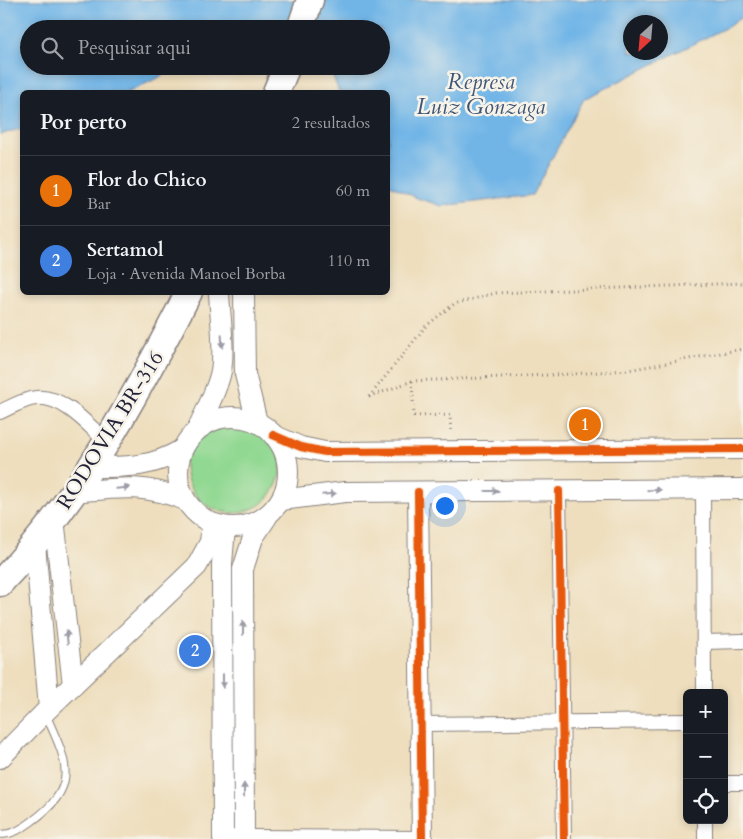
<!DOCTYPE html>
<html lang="pt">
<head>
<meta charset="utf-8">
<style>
  :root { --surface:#171b24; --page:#242831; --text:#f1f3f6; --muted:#9ea1a6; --line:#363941; --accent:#ea580c }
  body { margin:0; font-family:Cardo,serif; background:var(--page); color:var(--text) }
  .controls { position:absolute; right:15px; bottom:15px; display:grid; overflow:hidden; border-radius:8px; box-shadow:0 2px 8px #0003 }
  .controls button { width:45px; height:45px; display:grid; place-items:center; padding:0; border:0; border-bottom:1px solid var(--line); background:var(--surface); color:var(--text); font:25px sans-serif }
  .compass { position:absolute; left:623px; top:15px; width:45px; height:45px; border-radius:50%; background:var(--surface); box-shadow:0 2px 8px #0003; rotate:206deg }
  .you { position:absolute; left:444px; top:505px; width:18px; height:18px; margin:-12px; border:4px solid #fff; border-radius:50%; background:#1a73e8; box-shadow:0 0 0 8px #1a73e833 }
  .badge { display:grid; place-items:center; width:32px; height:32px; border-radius:50%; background:var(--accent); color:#fff; font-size:16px; font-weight:700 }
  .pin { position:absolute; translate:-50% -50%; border:2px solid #fff; box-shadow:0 1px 5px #0006 }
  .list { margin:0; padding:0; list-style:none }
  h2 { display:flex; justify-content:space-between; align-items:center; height:65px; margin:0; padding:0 20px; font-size:21px }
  h2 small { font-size:16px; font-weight:400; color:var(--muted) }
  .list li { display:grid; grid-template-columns:32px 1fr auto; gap:15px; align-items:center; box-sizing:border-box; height:70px; padding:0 20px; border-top:1px solid var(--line) }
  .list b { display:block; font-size:19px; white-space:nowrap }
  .list p { margin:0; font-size:16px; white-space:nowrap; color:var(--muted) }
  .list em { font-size:16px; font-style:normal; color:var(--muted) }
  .icon { flex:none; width:28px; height:28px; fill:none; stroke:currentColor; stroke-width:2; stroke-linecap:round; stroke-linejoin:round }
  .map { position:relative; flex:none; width:743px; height:839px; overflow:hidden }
  .search { position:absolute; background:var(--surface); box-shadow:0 2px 8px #0003; left:20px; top:20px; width:370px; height:55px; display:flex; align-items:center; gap:12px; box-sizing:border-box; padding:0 18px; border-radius:28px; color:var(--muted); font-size:19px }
  .panel { position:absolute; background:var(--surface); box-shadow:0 2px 8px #0003; left:20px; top:90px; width:370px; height:205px; border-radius:8px }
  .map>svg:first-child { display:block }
  .green { fill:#91d892; stroke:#5a7d66 }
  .water { fill:#71b5e7; stroke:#4a6c91; fill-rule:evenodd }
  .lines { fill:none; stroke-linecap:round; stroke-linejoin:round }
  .lane-casing { stroke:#88807c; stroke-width:9 }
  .street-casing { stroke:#88807c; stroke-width:16 }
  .secondary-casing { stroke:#88807c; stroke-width:22 }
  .highway-casing { stroke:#88807c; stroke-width:29 }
  .path { stroke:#88807c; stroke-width:3; stroke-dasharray:1 4; stroke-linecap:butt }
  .lane { stroke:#fff; stroke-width:7 }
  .street { stroke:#fff; stroke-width:14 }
  .secondary { stroke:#fff; stroke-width:20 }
  .highway { stroke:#fff; stroke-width:26 }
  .cycleway-casing { stroke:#f7f3e8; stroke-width:11 }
  .cycleway { stroke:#e8590c; stroke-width:8 }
  .oneway { fill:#9c9ca7 }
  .labels { text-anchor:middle; stroke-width:5; stroke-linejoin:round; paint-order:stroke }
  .street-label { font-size:21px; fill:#22223b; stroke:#f7f3e8 }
  .water-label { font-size:22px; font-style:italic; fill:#3e5577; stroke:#f7f3e8 }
</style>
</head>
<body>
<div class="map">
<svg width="743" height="839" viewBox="0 0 743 839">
  <rect width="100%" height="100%" fill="#f7f3e8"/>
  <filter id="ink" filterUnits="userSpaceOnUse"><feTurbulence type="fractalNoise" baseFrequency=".02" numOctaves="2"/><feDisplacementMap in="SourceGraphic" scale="10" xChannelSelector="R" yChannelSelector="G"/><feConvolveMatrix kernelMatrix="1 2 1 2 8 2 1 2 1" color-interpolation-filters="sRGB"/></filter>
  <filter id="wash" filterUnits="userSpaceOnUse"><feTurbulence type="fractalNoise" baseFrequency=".0096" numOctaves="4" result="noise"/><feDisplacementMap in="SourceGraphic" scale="20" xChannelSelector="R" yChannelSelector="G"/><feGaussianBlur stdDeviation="1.12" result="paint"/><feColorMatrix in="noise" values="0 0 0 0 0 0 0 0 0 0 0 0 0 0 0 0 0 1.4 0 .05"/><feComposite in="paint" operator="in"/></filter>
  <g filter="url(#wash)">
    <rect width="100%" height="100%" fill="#eedebd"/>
    <circle class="green" cx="233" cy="465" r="48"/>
    <path class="water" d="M 0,0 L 743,0 L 743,16 L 729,26 L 584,99 L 532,195 L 442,206 L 417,198 L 388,184 L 388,92 L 339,92 L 331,71 L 326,66 L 381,66 L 381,29 L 29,29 L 29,66 L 182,66 L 129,92 L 22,92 L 22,128 L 0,135 ZM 630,22 L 660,22 L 660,52 L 630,52 Z"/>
  </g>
  <g filter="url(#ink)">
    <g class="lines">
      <defs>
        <path id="lane" d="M 0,834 C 11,836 23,828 31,822 C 81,786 67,762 46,715"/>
        <g id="street">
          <path d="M 0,412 C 11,407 24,399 36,398 C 63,395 88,425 107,442"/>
          <polyline points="703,490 704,693"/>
          <polyline points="559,491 564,839"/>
          <polyline points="704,642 743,641"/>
          <polyline points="420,724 687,721"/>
          <polyline points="724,783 743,783"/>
          <polyline points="705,820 705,839"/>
          <polyline points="235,837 422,838"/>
        </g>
        <g id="secondary">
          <polyline points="244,292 245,374 257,422"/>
          <circle cx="233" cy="472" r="55"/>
          <path d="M 198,428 C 206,410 217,391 221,371 C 225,346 220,318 219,292"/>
          <polyline points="273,435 301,447 325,452 743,449"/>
          <path d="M 91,467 C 126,467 151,468 181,450"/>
          <path d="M 74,492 C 118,488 142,483 185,500"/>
          <polyline points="418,492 422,839"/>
          <polyline points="281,500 345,492 743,489"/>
          <polyline points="54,519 73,685"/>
          <polyline points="35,543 49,708"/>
          <polyline points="0,758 49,708 197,566 210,542 212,524"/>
          <polyline points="223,839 222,564 225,527"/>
          <polyline points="244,839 243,569 253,538 267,517"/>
        </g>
        <g id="highway">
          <polyline points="300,29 310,0"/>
          <polyline points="276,92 287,66"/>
          <path d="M 0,583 C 81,499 136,395 189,292"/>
        </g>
      </defs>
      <use href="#lane" class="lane-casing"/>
      <use href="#street" class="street-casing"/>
      <use href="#secondary" class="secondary-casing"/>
      <use href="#highway" class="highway-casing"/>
      <g class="path">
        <polyline points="412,381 414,416 450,415 451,433"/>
        <polyline points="369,397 426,326 454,304 496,293 743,283"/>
        <polyline points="369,397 412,381 572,374 628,370 743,349"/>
      </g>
      <use href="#lane" class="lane"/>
      <use href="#street" class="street"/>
      <use href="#secondary" class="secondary"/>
      <use href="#highway" class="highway"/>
      <defs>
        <g id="cycleway">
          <polyline points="273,435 301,447 325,452 743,449"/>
          <polyline points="559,491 564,839"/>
          <polyline points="418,492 422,839"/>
        </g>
      </defs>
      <use href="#cycleway" class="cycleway-casing"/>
      <use href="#cycleway" class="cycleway"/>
    </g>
    <defs><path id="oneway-solid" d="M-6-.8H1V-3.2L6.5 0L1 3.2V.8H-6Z" transform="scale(1.25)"/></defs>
    <g class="oneway">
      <use href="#oneway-solid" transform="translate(222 341) rotate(87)"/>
      <use href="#oneway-solid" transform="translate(123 488) rotate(-5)"/>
      <use href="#oneway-solid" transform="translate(654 490) rotate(-1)"/>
      <use href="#oneway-solid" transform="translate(492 491)"/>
      <use href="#oneway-solid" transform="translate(329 494) rotate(-5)"/>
      <use href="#oneway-solid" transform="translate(243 628) rotate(-90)"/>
      <use href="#oneway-solid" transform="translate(67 637) rotate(-96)"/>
      <use href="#oneway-solid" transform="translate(223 681) rotate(90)"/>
      <use href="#oneway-solid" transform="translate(244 790) rotate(-90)"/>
    </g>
  </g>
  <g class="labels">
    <g class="street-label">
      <text transform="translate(110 430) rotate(-58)" y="7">RODOVIA BR-316</text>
    </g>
    <g class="water-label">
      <text x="481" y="89">Represa<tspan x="481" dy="25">Luiz Gonzaga</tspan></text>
    </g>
  </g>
</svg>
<div class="controls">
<button>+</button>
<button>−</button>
<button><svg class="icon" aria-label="locate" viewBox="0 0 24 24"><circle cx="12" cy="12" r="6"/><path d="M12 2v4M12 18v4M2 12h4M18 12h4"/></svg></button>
</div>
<svg class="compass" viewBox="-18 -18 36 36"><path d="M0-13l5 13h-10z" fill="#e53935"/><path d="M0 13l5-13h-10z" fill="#9ea1a6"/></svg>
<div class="you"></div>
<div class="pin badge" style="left:585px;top:425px;background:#e8710a">1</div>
<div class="pin badge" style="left:195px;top:651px;background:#3f7fe0">2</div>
<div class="search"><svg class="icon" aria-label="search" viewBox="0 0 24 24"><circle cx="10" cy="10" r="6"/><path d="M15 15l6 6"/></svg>Pesquisar aqui</div>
<section class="panel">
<h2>Por perto<small>2 resultados</small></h2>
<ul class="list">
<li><span class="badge" style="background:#e8710a">1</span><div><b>Flor do Chico</b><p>Bar</p></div><em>60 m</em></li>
<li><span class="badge" style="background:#3f7fe0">2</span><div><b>Sertamol</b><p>Loja · Avenida Manoel Borba</p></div><em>110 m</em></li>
</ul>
</section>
</div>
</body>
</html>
